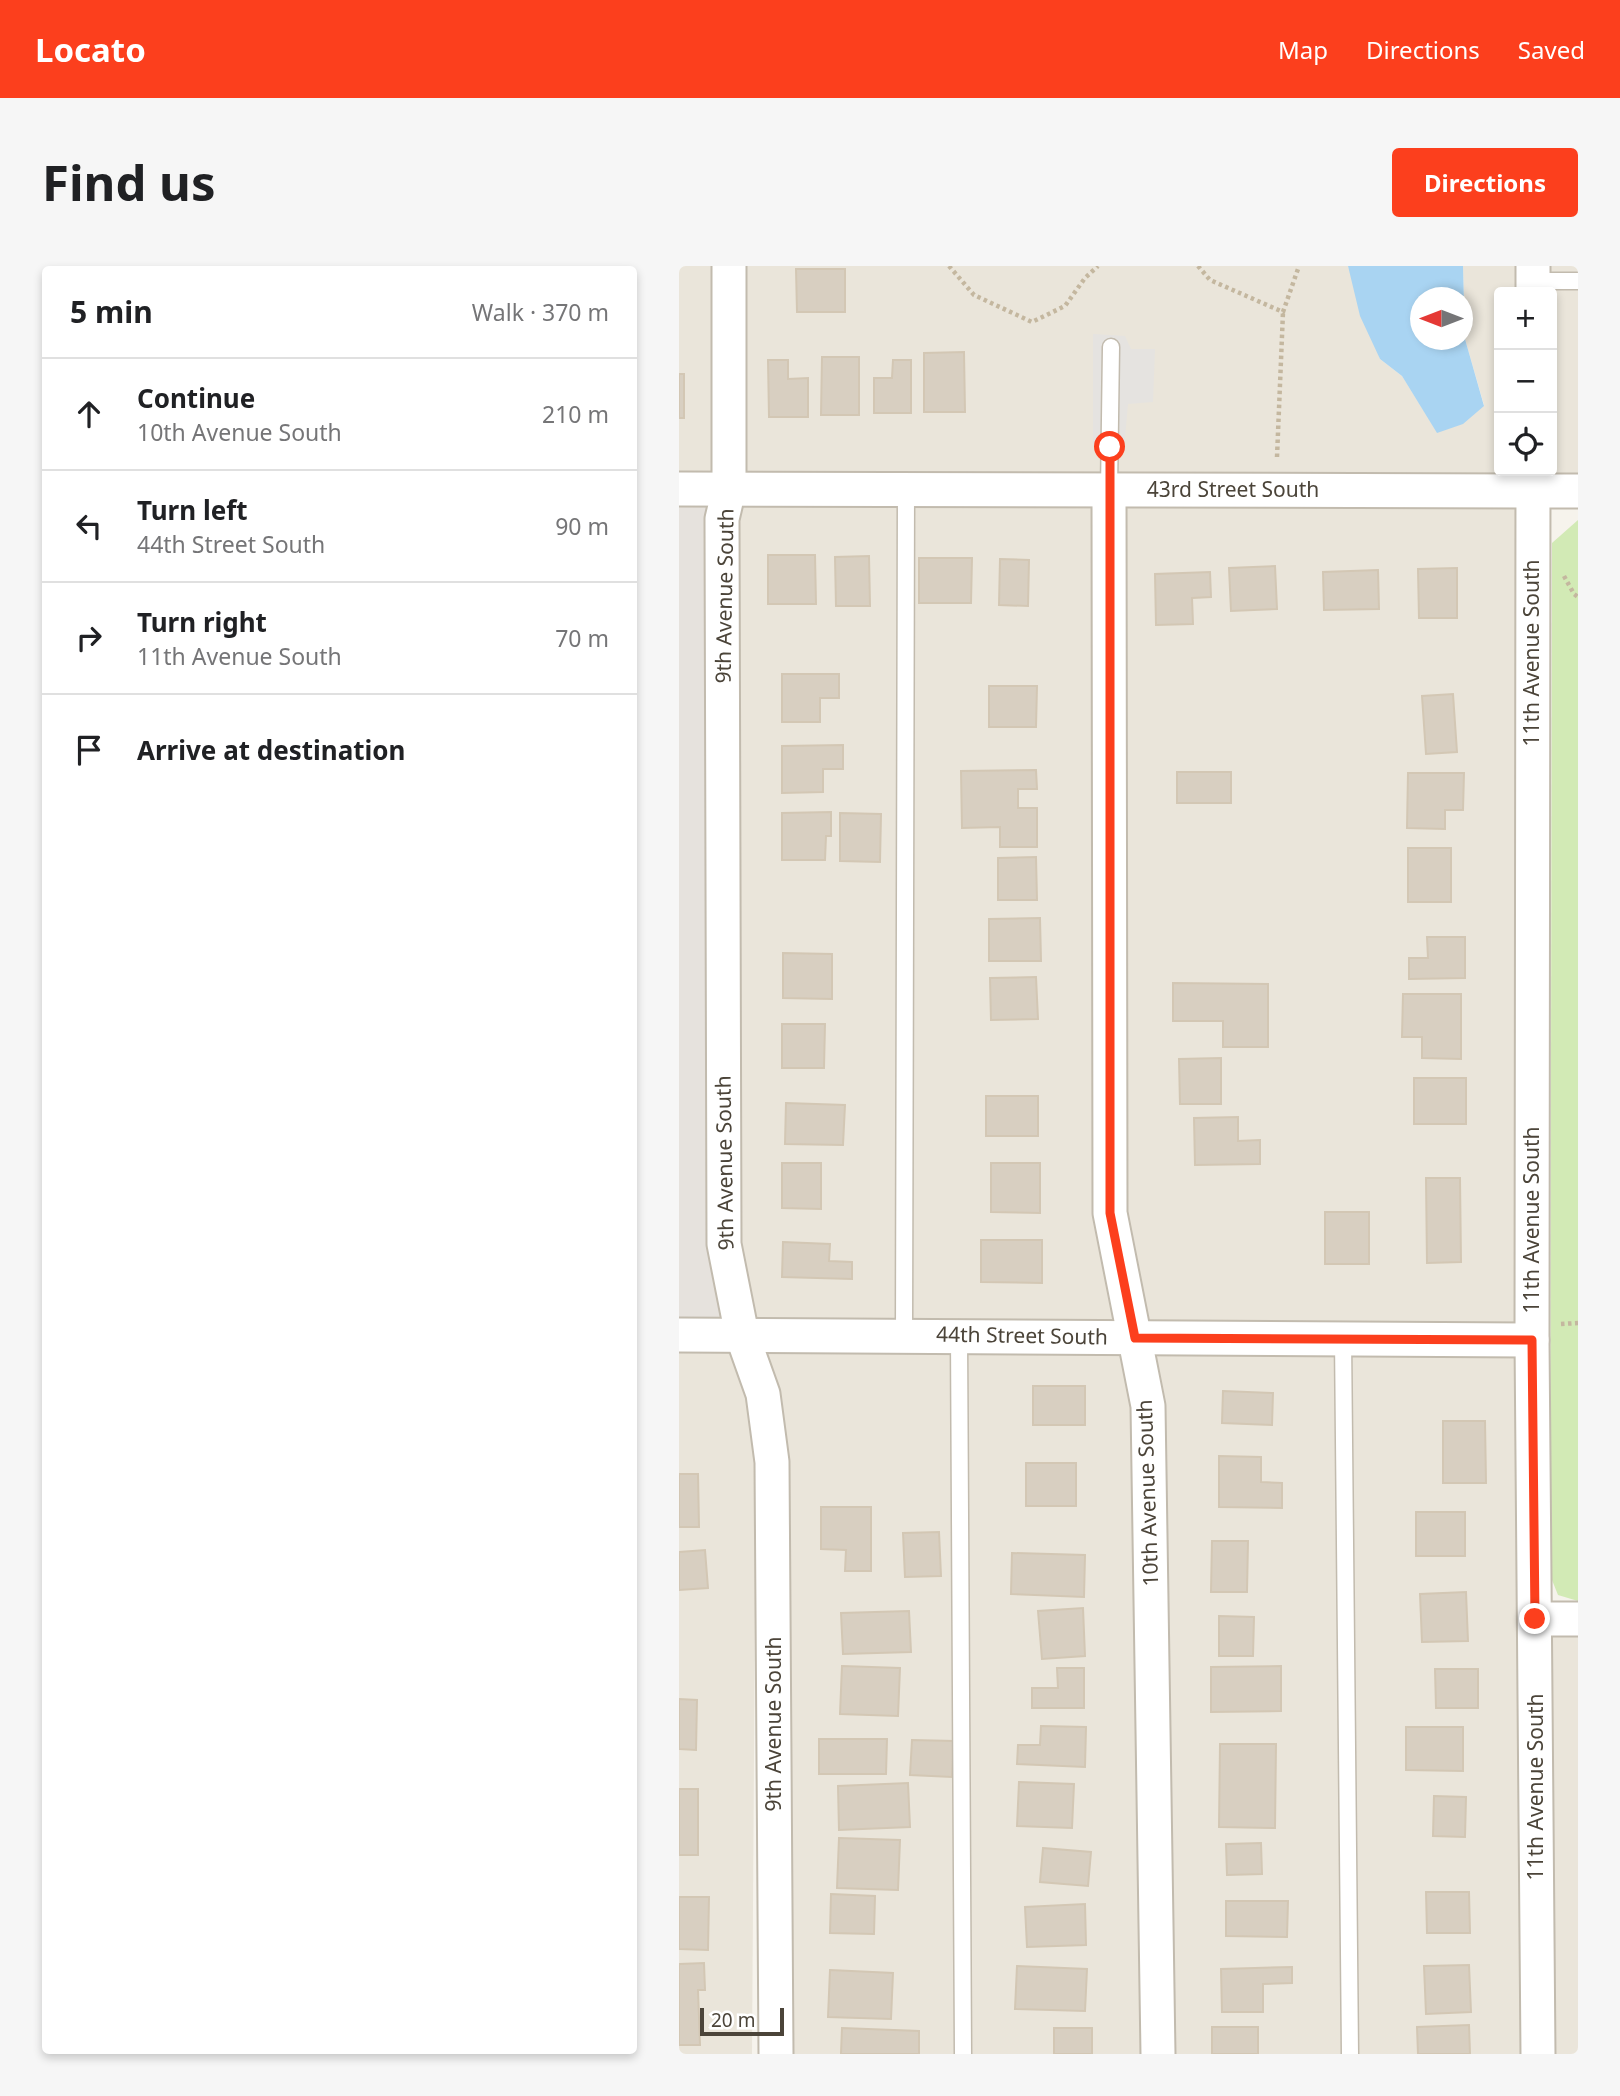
<!DOCTYPE html>
<html lang="en">
<head>
<meta charset="utf-8">
<style>
  :root { --surface:#fff; --page:#f6f6f6; --text:#202124; --muted:#757577; --line:#e0e0e0; --accent:#fc3f1d }
  body { margin:0; font-family:"Noto Sans",sans-serif; background:var(--page); color:var(--text) }
  .controls { position:absolute; right:21px; top:21px; display:grid; overflow:hidden; border-radius:7px; box-shadow:0 4px 10px #0003 }
  .controls button { width:63px; height:63px; display:grid; place-items:center; padding:0; border:0; border-bottom:2px solid var(--line); background:var(--surface); color:var(--text); font:35px sans-serif }
  .compass { position:absolute; left:731px; top:21px; width:63px; height:63px; border-radius:50%; background:var(--surface); box-shadow:0 4px 10px #0003; rotate:270deg }
  .scale { position:absolute; left:21px; bottom:18px; width:84px; box-sizing:border-box; padding-left:7px; border:4px solid #4b4439; border-top:0; font-size:19px; line-height:24px; white-space:nowrap; color:#4b4439; -webkit-text-stroke:5px #fff; paint-order:stroke }
  .stop { position:absolute; width:21px; height:21px; margin:-16px; border:5px solid #fc3f1d; border-radius:50%; background:#fff }
  .stop.end { background:#fc3f1d; border-color:#fff; box-shadow:0 2px 7px #0008 }
  .list { margin:0; padding:0; list-style:none }
  h2 { display:flex; justify-content:space-between; align-items:center; height:91px; margin:0; padding:0 28px; font-size:30px }
  h2 small { font-size:23px; font-weight:400; color:var(--muted) }
  .list li { display:grid; grid-template-columns:46px 1fr auto; gap:21px; align-items:center; box-sizing:border-box; height:112px; padding:0 28px; border-top:2px solid var(--line) }
  .list b { display:block; font-size:26px; white-space:nowrap }
  .list p { margin:0; font-size:23px; white-space:nowrap; color:var(--muted) }
  .list em { font-size:23px; font-style:normal; color:var(--muted) }
  .icon { flex:none; width:38px; height:38px; fill:none; stroke:currentColor; stroke-width:2; stroke-linecap:round; stroke-linejoin:round }
  .map { position:relative; flex:none; width:899px; height:1788px; overflow:hidden; border-radius:7px }
  header { display:flex; align-items:center; gap:42px; box-sizing:border-box; height:98px; padding:0 35px; background:var(--accent); color:#fff }
  header strong { font-size:33px }
  nav { display:flex; gap:38px; margin-inline-start:auto; font-size:24px }
  .intro { display:flex; align-items:center; justify-content:space-between; box-sizing:border-box; height:168px; padding:0 42px }
  h1 { margin:0; font-size:49px }
  .button { padding:18px 32px; border-radius:7px; background:var(--accent); color:#fff; font-size:24px; font-weight:700 }
  main { display:flex; gap:42px; padding:0 42px }
  aside { flex:1; background:var(--surface); border-radius:7px; box-shadow:0 4px 10px #0003 }
  .map>svg:first-child { display:block }
  .residential { fill:#eae5da }
  .industrial { fill:#e6e2dd }
  .green { fill:#d2eab5 }
  .parking { fill:#e5e3e0 }
  .water { fill:#a9d4f2; fill-rule:evenodd }
  .building { fill:#d8cfc1; stroke:#d3c7b4; stroke-width:2 }
  .lines { fill:none; stroke-linecap:round; stroke-linejoin:round }
  .lane-casing { stroke:#c2bbae; stroke-width:19 }
  .street-casing { stroke:#c2bbae; stroke-width:37 }
  .path { stroke:#c4b79f; stroke-width:4.5; stroke-dasharray:3.5 3.5; stroke-linecap:butt }
  .lane { stroke:#fff; stroke-width:16 }
  .street { stroke:#fff; stroke-width:33 }
  .route { stroke:#fc3f1d; stroke-width:9 }
  .labels { text-anchor:middle; stroke-width:6; stroke-linejoin:round; paint-order:stroke }
  .street-label { font-size:21px; fill:#4b4439; stroke:#fff }
</style>
</head>
<body>
<header>
<strong>Locato</strong>
<nav><a>Map</a><a>Directions</a><a>Saved</a></nav>
</header>
<div class="intro"><h1>Find us</h1><a class="button">Directions</a></div>
<main>
<aside>
<h2>5 min<small>Walk · 370 m</small></h2>
<ul class="list">
<li><svg class="icon" aria-label="ahead" viewBox="0 0 24 24"><path d="M12 20V5M6 11l6-6 6 6"/></svg><div><b>Continue</b><p>10th Avenue South</p></div><em>210 m</em></li>
<li><svg class="icon" aria-label="left" viewBox="0 0 24 24"><path d="M17 20v-9H6M10 6l-5 5 5 5"/></svg><div><b>Turn left</b><p>44th Street South</p></div><em>90 m</em></li>
<li><svg class="icon" aria-label="right" viewBox="0 0 24 24"><path d="M7 20v-9h11M14 6l5 5-5 5"/></svg><div><b>Turn right</b><p>11th Avenue South</p></div><em>70 m</em></li>
<li><svg class="icon" aria-label="arrive" viewBox="0 0 24 24"><path d="M6 21V4h12l-3 4 3 4H6"/></svg><div><b>Arrive at destination</b></div></li>
</ul>
</aside>
<div class="map">
<svg width="899" height="1788" viewBox="0 0 899 1788">
  <rect width="100%" height="100%" fill="#f6f3ec"/>
  <g class="residential">
    <polygon points="0,0 34,0 33,208 0,208"/>
    <polygon points="66,0 669,0 701,93 723,110 758,166 805,139 786,73 784,0 837,0 837,26 820,26 820,205 837,205 837,211 66,208"/>
    <polygon points="870,0 899,0 899,210 870,210 870,205 873,205 873,26 870,26"/>
    <polygon points="63,238 414,238 436,1057 77,1054 61,977 60,255"/>
    <polygon points="447,238 837,240 837,1059 469,1057 448,946"/>
    <polygon points="0,1083 52,1083 68,1130 77,1197 73,1788 0,1788"/>
    <polygon points="86,1083 442,1086 453,1141 463,1788 106,1788 110,1196 101,1126"/>
    <polygon points="475,1086 837,1088 843,1788 496,1788 485,1139"/>
    <polygon points="872,1368 899,1368 899,1788 876,1788"/>
  </g>
  <polygon class="industrial" points="0,237 30,237 27,253 28,978 44,1054 0,1054"/>
  <polygon class="green" points="899,254 899,1335 879,1329 871,1309 873,277"/>
  <polygon class="parking" points="414,68 446,70 452,83 476,83 474,136 449,138 445,183 414,180"/>
  <path class="water" d="M 669,0 L 784,0 L 786,73 L 805,140 L 784,158 L 758,167 L 723,110 L 701,93 L 681,50 ZM 741,32 L 783,32 L 783,74 L 741,74 Z"/>
  <g class="building">
    <polygon points="117,3 166,3 166,46 118,46"/>
    <polygon points="285,86 286,146 245,146 245,87"/>
    <polygon points="143,91 180,91 180,149 142,149"/>
    <polygon points="89,94 109,94 109,113 129,112 129,151 90,151"/>
    <polygon points="214,94 232,94 232,147 195,147 195,112 213,112"/>
    <rect x="0" y="108" width="5" height="44"/>
    <polygon points="89,289 136,289 137,338 89,338"/>
    <polygon points="190,290 191,340 157,340 156,291"/>
    <polygon points="240,292 293,292 292,337 240,337"/>
    <polygon points="321,293 350,294 349,340 320,339"/>
    <polygon points="596,300 598,343 552,345 550,302"/>
    <polygon points="778,302 778,352 740,352 739,303"/>
    <polygon points="699,304 700,343 645,344 644,306"/>
    <polygon points="531,306 532,331 513,332 514,358 477,359 476,308"/>
    <polygon points="103,408 160,408 160,432 141,432 141,456 103,456"/>
    <polygon points="310,420 358,420 357,461 310,461"/>
    <polygon points="774,428 778,486 747,488 743,430"/>
    <polygon points="164,479 164,503 144,503 144,526 103,527 103,480"/>
    <polygon points="357,504 358,523 339,523 339,542 358,542 358,581 321,581 321,561 283,562 282,505"/>
    <rect x="498" y="506" width="54" height="31"/>
    <polygon points="729,507 785,507 784,544 766,544 766,563 728,562"/>
    <polygon points="152,546 152,570 147,570 146,594 103,594 103,547"/>
    <polygon points="161,547 202,548 201,596 161,595"/>
    <rect x="729" y="582" width="43" height="54"/>
    <polygon points="357,591 358,634 319,634 319,592"/>
    <polygon points="361,652 362,695 310,695 310,653"/>
    <polygon points="748,671 786,671 786,712 730,713 730,692 749,692"/>
    <polygon points="104,687 153,688 153,733 104,732"/>
    <polygon points="357,711 359,753 312,754 311,712"/>
    <polygon points="494,717 589,718 589,781 544,781 544,755 494,755"/>
    <polygon points="724,728 782,728 782,793 743,792 743,771 723,771"/>
    <polygon points="103,758 146,758 145,802 103,802"/>
    <polygon points="542,792 542,838 501,838 500,793"/>
    <rect x="735" y="812" width="52" height="46"/>
    <rect x="307" y="830" width="52" height="40"/>
    <polygon points="107,837 166,839 164,879 106,878"/>
    <polygon points="559,851 559,875 581,874 581,898 516,899 515,852"/>
    <polygon points="103,897 142,897 142,943 103,942"/>
    <polygon points="312,897 361,897 361,947 312,946"/>
    <polygon points="747,912 781,912 782,996 748,997"/>
    <rect x="646" y="946" width="44" height="52"/>
    <polygon points="302,974 363,974 363,1017 302,1016"/>
    <polygon points="104,976 151,978 150,995 173,996 173,1013 103,1011"/>
    <rect x="354" y="1120" width="52" height="39"/>
    <polygon points="544,1125 594,1127 593,1159 543,1157"/>
    <polygon points="764,1155 806,1155 807,1217 764,1217"/>
    <polygon points="540,1190 582,1191 582,1216 603,1217 603,1242 540,1241"/>
    <rect x="347" y="1197" width="50" height="43"/>
    <polygon points="0,1208 19,1208 20,1261 0,1261"/>
    <polygon points="142,1241 192,1241 192,1305 166,1305 167,1284 142,1283"/>
    <rect x="737" y="1246" width="49" height="44"/>
    <polygon points="260,1266 262,1310 226,1311 224,1267"/>
    <polygon points="533,1275 569,1275 568,1326 532,1326"/>
    <polygon points="26,1284 29,1322 0,1324 0,1286"/>
    <polygon points="333,1287 406,1289 405,1331 332,1328"/>
    <polygon points="787,1326 789,1375 743,1376 741,1328"/>
    <polygon points="404,1342 406,1390 363,1393 359,1345"/>
    <polygon points="230,1345 232,1386 164,1388 162,1347"/>
    <polygon points="540,1350 575,1351 574,1390 540,1390"/>
    <polygon points="163,1400 221,1402 219,1450 161,1448"/>
    <polygon points="602,1400 602,1445 532,1446 532,1401"/>
    <polygon points="378,1402 405,1402 405,1442 353,1442 353,1422 379,1422"/>
    <polygon points="756,1403 799,1403 799,1442 757,1442"/>
    <polygon points="0,1433 18,1434 17,1484 0,1483"/>
    <polygon points="362,1460 407,1461 406,1501 338,1498 339,1479 361,1479"/>
    <polygon points="727,1461 784,1461 784,1505 727,1504"/>
    <polygon points="140,1473 208,1473 207,1508 140,1508"/>
    <polygon points="233,1474 275,1475 273,1511 231,1509"/>
    <polygon points="541,1478 597,1478 596,1562 540,1561"/>
    <polygon points="340,1516 395,1518 393,1562 338,1560"/>
    <polygon points="229,1517 231,1561 160,1564 159,1520"/>
    <rect x="0" y="1523" width="19" height="66"/>
    <polygon points="755,1530 787,1531 786,1571 754,1570"/>
    <polygon points="160,1572 221,1574 219,1624 158,1622"/>
    <polygon points="582,1577 583,1608 548,1609 547,1578"/>
    <polygon points="364,1582 412,1586 409,1620 361,1616"/>
    <polygon points="747,1626 790,1626 791,1667 748,1667"/>
    <polygon points="152,1628 196,1630 195,1668 151,1667"/>
    <polygon points="0,1631 30,1631 29,1684 0,1683"/>
    <polygon points="547,1635 609,1635 608,1671 547,1670"/>
    <polygon points="406,1638 407,1679 348,1681 346,1641"/>
    <polygon points="25,1697 26,1724 19,1724 21,1779 0,1779 0,1698"/>
    <polygon points="790,1699 792,1746 747,1748 745,1700"/>
    <polygon points="338,1700 408,1703 406,1745 336,1743"/>
    <polygon points="613,1701 613,1717 584,1718 584,1746 543,1746 542,1703"/>
    <polygon points="151,1704 214,1707 212,1753 149,1751"/>
    <polygon points="790,1759 791,1788 739,1788 738,1761"/>
    <rect x="533" y="1761" width="46" height="27"/>
    <polygon points="163,1762 240,1765 240,1788 162,1788"/>
    <rect x="375" y="1762" width="38" height="26"/>
  </g>
  <g class="lines">
    <defs>
      <g id="lane">
        <polyline points="854,15 899,15"/>
        <polyline points="430,224 432,81"/>
        <polyline points="225,1069 227,223"/>
        <polyline points="280,1070 284,1788"/>
        <polyline points="664,1072 671,1788"/>
      </g>
      <g id="street">
        <polyline points="50,0 50,223 43,253 45,978 63,1069 84,1128 93,1196 97,1788"/>
        <polyline points="854,0 854,26"/>
        <polyline points="854,205 853,1074 859,1788"/>
        <polyline points="0,223 899,225"/>
        <polyline points="430,224 431,947 469,1140 479,1788"/>
        <polyline points="0,1069 853,1074"/>
        <polyline points="856,1353 899,1353"/>
      </g>
    </defs>
    <use href="#lane" class="lane-casing"/>
    <use href="#street" class="street-casing"/>
    <g class="path">
      <polyline points="270,0 295,29 353,56 386,40 406,12 419,0"/>
      <polyline points="519,0 531,14 604,46 620,0"/>
      <polyline points="598,191 604,46"/>
      <polyline points="885,310 895,328 899,331"/>
      <polyline points="882,1058 899,1057"/>
    </g>
    <use href="#lane" class="lane"/>
    <use href="#street" class="street"/>
  </g>
  <g class="lines">
    <polyline class="route" points="431,181 431,947 456,1072 853,1074 856,1353"/>
  </g>
  <g class="labels">
    <g class="street-label">
      <text x="554" y="231">43rd Street South</text>
      <text transform="translate(46 330) rotate(-89)" y="7">9th Avenue South</text>
      <text transform="translate(853 387) rotate(-90)" y="7">11th Avenue South</text>
      <text transform="translate(46 897) rotate(-91)" y="7">9th Avenue South</text>
      <text transform="translate(853 954) rotate(-90)" y="7">11th Avenue South</text>
      <text transform="translate(343 1070) rotate(1)" y="7">44th Street South</text>
      <text transform="translate(469 1227) rotate(-92)" y="7">10th Avenue South</text>
      <text transform="translate(95 1458) rotate(-90)" y="7">9th Avenue South</text>
      <text transform="translate(857 1521) rotate(-90)" y="7">11th Avenue South</text>
    </g>
  </g>
</svg>
<div class="controls">
<button>+</button>
<button>−</button>
<button><svg class="icon" aria-label="locate" viewBox="0 0 24 24"><circle cx="12" cy="12" r="6"/><path d="M12 2v4M12 18v4M2 12h4M18 12h4"/></svg></button>
</div>
<svg class="compass" viewBox="-18 -18 36 36"><path d="M0-13l5 13h-10z" fill="#e53935"/><path d="M0 13l5-13h-10z" fill="#757577"/></svg>
<div class="scale">20 m</div>
<div class="stop" style="left:431px;top:181px"></div>
<div class="stop end" style="left:856px;top:1353px"></div>
</div>
</main>
</body>
</html>
